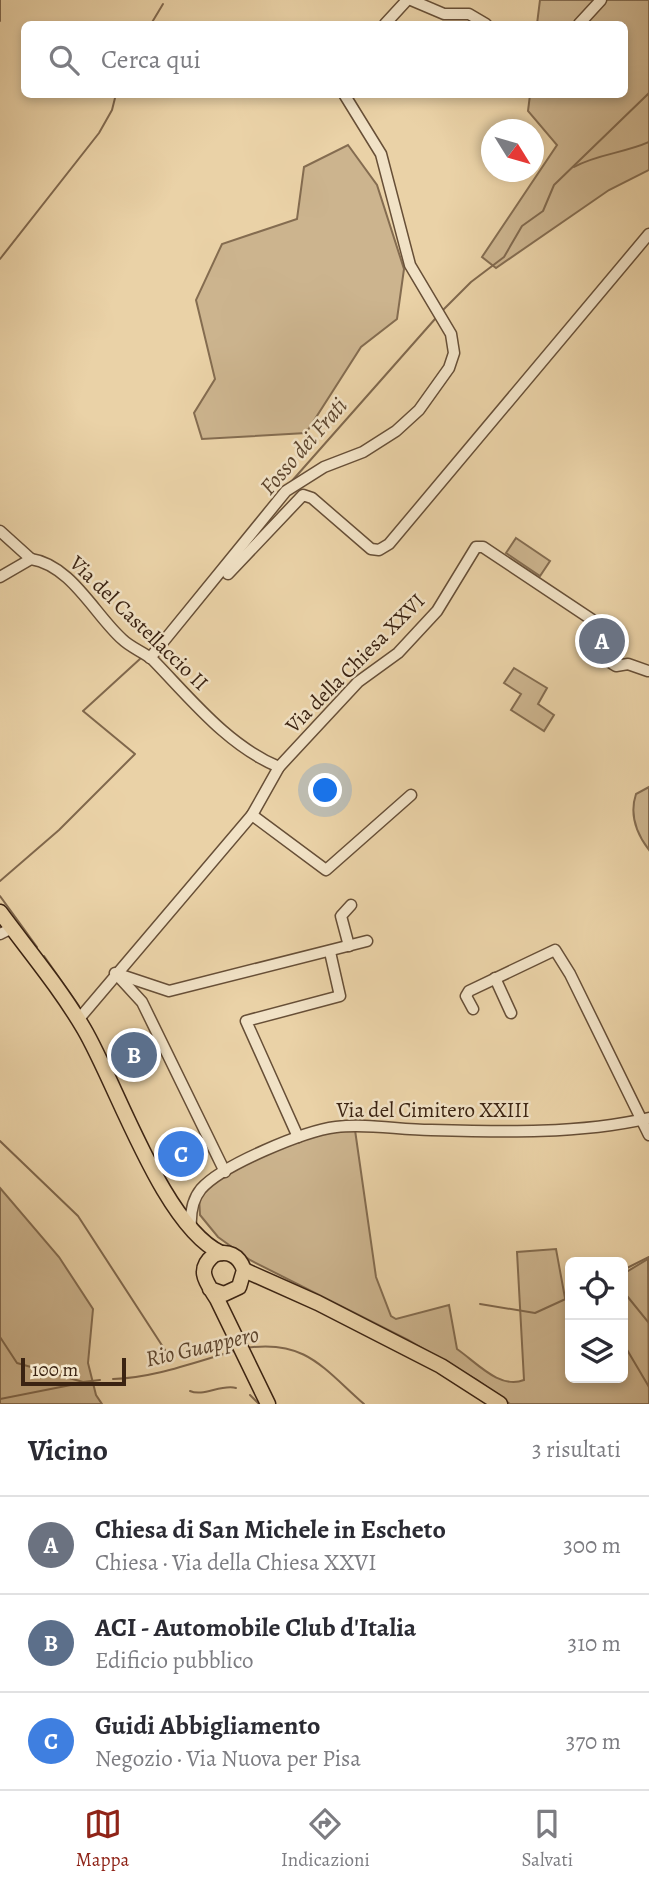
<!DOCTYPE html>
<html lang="it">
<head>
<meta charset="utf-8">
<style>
  :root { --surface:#fff; --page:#f7f7f7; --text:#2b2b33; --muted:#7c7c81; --line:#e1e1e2; --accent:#8f2418 }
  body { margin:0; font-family:Alegreya,serif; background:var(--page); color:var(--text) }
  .controls { position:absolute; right:21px; bottom:21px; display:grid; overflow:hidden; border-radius:10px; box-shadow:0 4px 10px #0003 }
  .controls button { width:63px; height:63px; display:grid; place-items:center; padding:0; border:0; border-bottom:2px solid var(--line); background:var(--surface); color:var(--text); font:35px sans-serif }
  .compass { position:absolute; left:481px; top:119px; width:63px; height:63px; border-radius:50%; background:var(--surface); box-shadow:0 4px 10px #0003; rotate:127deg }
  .scale { position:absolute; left:21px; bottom:18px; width:105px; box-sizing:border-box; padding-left:7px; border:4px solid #3b2312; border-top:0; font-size:19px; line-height:24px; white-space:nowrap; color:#3b2312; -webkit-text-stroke:5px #f1e2c6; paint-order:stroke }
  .you { position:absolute; left:326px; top:791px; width:24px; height:24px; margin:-18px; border:5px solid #fff; border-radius:50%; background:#1a73e8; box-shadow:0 0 0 10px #1a73e833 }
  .badge { display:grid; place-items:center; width:46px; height:46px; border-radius:50%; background:var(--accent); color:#fff; font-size:23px; font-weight:700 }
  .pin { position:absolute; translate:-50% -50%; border:4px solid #fff; box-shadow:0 2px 7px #0006 }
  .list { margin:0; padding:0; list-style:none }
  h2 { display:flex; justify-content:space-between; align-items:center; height:91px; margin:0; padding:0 28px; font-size:30px }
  h2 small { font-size:23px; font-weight:400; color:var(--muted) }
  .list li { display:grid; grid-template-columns:46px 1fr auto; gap:21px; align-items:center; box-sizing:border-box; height:98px; padding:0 28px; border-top:2px solid var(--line) }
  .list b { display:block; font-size:26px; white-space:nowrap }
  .list p { margin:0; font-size:23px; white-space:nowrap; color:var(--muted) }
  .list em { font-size:23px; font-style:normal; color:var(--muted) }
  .icon { flex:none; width:38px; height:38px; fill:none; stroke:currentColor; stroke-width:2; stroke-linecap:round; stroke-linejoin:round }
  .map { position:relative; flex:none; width:649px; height:1404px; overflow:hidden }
  .search { position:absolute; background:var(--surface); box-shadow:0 4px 10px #0003; left:21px; right:21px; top:21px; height:77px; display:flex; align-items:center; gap:18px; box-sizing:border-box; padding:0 24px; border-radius:10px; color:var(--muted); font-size:26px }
  .sheet { height:385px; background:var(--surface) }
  nav { display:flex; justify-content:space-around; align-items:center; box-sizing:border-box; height:98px; border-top:2px solid var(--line); background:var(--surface); font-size:19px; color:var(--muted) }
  nav a { display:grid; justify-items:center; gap:4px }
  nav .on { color:var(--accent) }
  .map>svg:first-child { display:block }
  .green { fill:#ccb48e; stroke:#846c50; stroke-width:2 }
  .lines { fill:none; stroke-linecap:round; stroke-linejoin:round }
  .stream { stroke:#80684d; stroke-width:2 }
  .minor-casing { stroke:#674f37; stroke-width:13 }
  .major-casing { stroke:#3b2312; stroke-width:17 }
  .minor { stroke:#f1e2c6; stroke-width:10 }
  .major { stroke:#ead2a7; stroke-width:14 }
  .labels { text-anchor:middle; stroke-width:5; stroke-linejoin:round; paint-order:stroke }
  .street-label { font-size:21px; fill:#3b2312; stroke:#f1e2c6 }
  .water-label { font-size:23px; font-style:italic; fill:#5e462f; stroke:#f1e2c6 }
</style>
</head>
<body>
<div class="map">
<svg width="649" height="1404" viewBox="0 0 649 1404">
  <rect width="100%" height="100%" fill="#ead2a7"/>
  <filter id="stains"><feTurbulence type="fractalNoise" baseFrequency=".00286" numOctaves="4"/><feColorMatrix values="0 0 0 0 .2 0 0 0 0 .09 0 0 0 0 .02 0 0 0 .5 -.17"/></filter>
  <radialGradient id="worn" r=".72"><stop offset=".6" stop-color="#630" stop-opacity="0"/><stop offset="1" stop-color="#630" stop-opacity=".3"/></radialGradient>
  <g class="green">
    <polygon points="540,0 649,0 649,170 609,190 496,268 482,257 557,145 528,111 530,95 624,94 624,24 537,24"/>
    <polygon points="348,145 377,185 404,269 397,319 361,347 306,433 202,439 194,413 215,379 196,300 222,244 297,219 304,167"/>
    <polygon points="516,538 550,561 540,576 506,553"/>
    <polygon points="514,668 547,688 538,704 554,715 544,731 511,710 521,694 504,683"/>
    <path d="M 649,787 L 649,850 C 636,833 629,815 636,794 Z"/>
    <path d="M 354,1123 L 376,1277 L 391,1316 L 396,1319 L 449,1305 L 457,1349 C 476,1362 500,1390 524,1380 L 517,1252 L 556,1249 L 565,1298 L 570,1296 L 570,1378 L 623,1378 L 623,1274 L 648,1259 L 649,1404 L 510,1404 L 477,1380 L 408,1340 L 250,1260 L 218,1237 L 200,1215 L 199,1197 L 206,1188 C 253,1159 297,1122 354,1123 Z"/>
    <polygon points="0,1188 59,1257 93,1309 88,1363 96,1395 102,1404 0,1404"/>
  </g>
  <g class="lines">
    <g class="stream">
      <polyline points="0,21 0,0"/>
      <polyline points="151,24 163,4"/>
      <path d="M 574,167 C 597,154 625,153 649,142"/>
      <polyline points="0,259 99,133 112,110 116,94"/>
      <polyline points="443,310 471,282 504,257 522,226 543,211 554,185 649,93"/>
      <polyline points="291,482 435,319"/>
      <polyline points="0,881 59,830 135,754 83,711 141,658"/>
      <polyline points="0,896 37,947"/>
      <polyline points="44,956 79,1006"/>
      <polyline points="0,1141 78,1216 165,1350"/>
      <polyline points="623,1270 649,1257"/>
      <polyline points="623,1291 649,1323"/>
      <polyline points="480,1304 535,1313 570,1297"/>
      <polyline points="0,1337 17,1363 83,1382 100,1380"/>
      <polyline points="623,1343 649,1387"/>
      <path d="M 246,1348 C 305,1339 323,1368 364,1404"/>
      <path d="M 113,1379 C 154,1378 195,1362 234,1351"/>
      <path d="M 190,1391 C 203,1397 221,1384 236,1388"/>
      <polyline points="250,1395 259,1404"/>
      <polyline points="0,1399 81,1383"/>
    </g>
    <defs>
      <g id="minor">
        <polyline points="411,0 444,14 469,14 486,24"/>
        <polyline points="385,24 407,0"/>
        <polyline points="579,24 601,0"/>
        <polyline points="0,531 31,559"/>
        <polyline points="228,574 303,495 312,498 371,549 379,550 389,544 649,234"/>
        <path d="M 0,577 L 31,559 C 71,565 95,615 122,639 C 131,648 144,652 153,660 C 191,699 228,746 279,767"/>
        <polyline points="150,658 286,491 324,467 363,452 396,431 419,410 449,368 454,353 451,334 410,265 381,154 344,94"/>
        <polyline points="252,815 326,870 411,795"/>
        <polyline points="0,934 12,928"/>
        <polyline points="349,946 341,916 351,905"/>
        <polyline points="115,973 169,991 367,941"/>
        <polyline points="120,978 142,1002 225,1172"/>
        <polyline points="495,978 511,1013"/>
        <polyline points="473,1009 466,996 469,991 555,950 570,974 649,1135"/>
        <polyline points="78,1020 252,815 279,767 358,682 398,653 437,611 476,547 483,547 597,623 599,627 589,644 593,652 616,666 628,664 648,671"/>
        <polyline points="298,1137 246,1021 340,996 330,952"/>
        <path d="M 191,1229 C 190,1215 192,1200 201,1189 C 222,1165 304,1131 336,1127 C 368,1123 399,1130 431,1130 C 503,1132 579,1134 649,1118"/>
      </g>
      <g id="major">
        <path d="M 0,912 C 28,950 60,988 84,1029 C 117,1085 163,1226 221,1253"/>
        <polyline points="244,1270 318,1303 441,1366 500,1404"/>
        <path d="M 210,1289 L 224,1294 L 239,1287 L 244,1270 C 239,1255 228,1250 214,1255 C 195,1270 207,1283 217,1299 L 268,1404"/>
      </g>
    </defs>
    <use href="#minor" class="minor-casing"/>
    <use href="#major" class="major-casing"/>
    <use href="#minor" class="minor"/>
    <use href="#major" class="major"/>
  </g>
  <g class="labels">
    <g class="street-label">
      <text transform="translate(139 623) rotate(44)" y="7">Via del Castellaccio II</text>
      <text transform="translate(355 663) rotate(-45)" y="7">Via della Chiesa XXVI</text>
      <text x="433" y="1117">Via del Cimitero XXIII</text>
    </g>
    <g class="water-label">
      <text transform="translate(303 446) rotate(-49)" y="8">Fosso dei Frati</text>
      <text transform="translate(202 1346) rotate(-13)" y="8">Rio Guappero</text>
    </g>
  </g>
  <rect width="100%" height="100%" filter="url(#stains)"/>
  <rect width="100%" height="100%" fill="url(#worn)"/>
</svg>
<div class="controls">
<button><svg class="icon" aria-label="locate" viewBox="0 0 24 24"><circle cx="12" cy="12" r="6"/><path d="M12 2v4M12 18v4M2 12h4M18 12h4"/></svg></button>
<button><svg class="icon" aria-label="layers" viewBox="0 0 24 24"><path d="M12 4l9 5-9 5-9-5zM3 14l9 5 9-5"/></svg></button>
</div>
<svg class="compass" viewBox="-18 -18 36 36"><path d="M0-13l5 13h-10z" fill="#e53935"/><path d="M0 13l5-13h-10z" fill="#7c7c81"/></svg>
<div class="scale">100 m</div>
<div class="you"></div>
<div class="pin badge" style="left:602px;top:641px;background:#6b7280">A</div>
<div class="pin badge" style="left:134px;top:1055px;background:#5c6f8a">B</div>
<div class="pin badge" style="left:181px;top:1154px;background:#3f7fe0">C</div>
<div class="search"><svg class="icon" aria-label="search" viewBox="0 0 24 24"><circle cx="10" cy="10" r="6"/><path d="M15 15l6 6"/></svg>Cerca qui</div>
</div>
<section class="sheet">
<h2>Vicino<small>3 risultati</small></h2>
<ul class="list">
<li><span class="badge" style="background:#6b7280">A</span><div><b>Chiesa di San Michele in Escheto</b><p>Chiesa · Via della Chiesa XXVI</p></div><em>300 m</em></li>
<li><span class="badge" style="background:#5c6f8a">B</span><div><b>ACI - Automobile Club d'Italia</b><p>Edificio pubblico</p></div><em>310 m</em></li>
<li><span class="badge" style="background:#3f7fe0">C</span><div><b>Guidi Abbigliamento</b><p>Negozio · Via Nuova per Pisa</p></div><em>370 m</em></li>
</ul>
</section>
<nav>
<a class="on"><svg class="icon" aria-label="map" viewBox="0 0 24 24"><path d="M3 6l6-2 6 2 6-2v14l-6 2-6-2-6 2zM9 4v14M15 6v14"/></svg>Mappa</a>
<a><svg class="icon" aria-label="directions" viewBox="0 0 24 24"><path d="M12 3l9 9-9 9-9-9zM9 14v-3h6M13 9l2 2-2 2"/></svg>Indicazioni</a>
<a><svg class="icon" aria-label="saved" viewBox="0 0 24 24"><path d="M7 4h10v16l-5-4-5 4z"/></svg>Salvati</a>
</nav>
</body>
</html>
